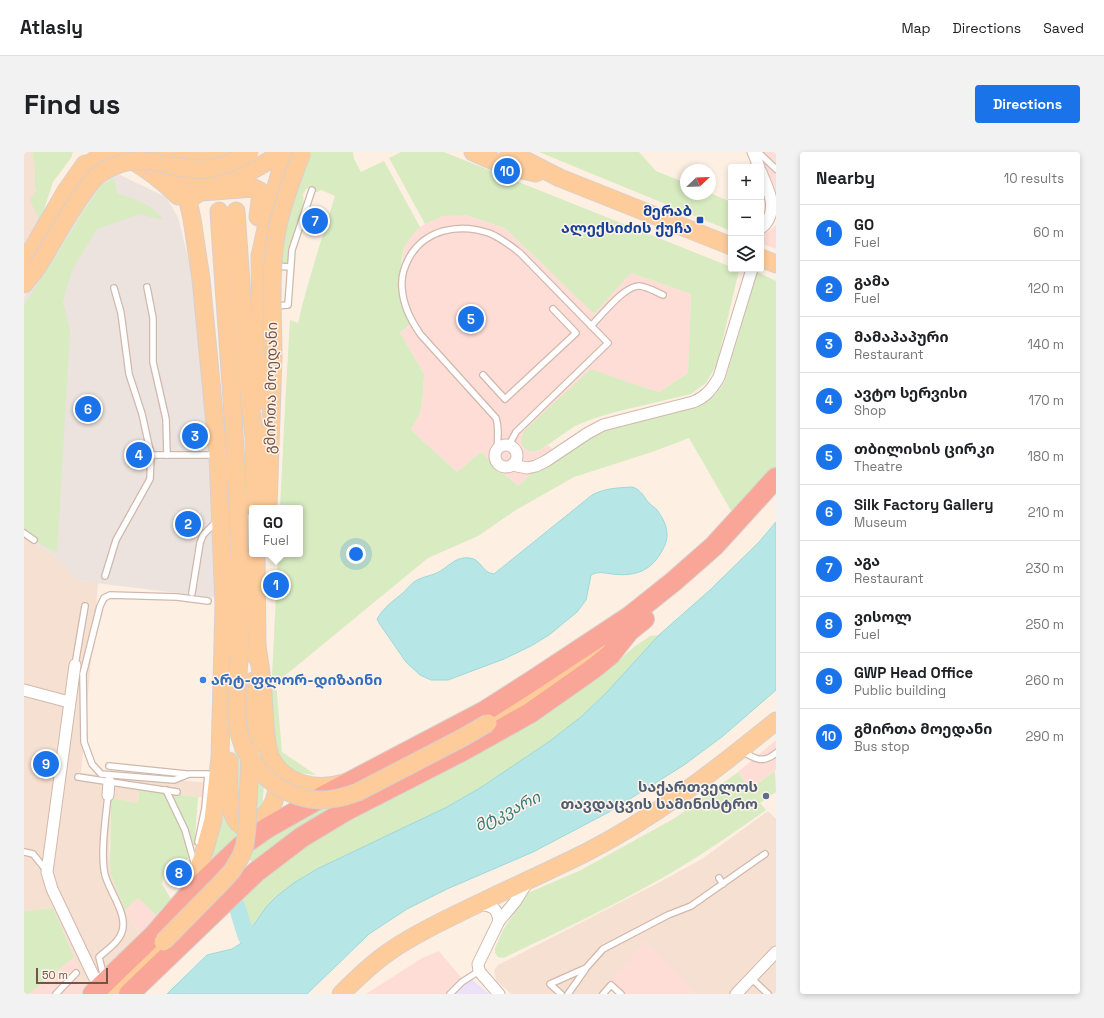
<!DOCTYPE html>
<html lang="en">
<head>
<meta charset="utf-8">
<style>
  :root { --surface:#fff; --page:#f2f2f2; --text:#202124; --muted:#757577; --line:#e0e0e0; --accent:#1a73e8 }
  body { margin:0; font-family:"Space Grotesk","Noto Sans Georgian",sans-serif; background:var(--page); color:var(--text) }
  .controls { position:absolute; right:12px; top:12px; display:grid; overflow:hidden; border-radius:4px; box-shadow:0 2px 6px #0003 }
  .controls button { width:36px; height:36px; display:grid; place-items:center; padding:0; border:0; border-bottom:1px solid var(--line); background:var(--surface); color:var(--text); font:20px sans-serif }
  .compass { position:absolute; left:656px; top:12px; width:36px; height:36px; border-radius:50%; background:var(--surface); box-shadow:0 2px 6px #0003; rotate:67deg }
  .scale { position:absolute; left:12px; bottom:10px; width:72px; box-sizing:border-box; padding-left:4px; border:2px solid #765348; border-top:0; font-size:11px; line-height:14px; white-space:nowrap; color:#765348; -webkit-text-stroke:3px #fff4ea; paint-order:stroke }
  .you { position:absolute; left:332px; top:402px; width:14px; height:14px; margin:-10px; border:3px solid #fff; border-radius:50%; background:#1a73e8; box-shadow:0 0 0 6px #1a73e833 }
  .badge { display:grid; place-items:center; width:26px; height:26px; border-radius:50%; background:var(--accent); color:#fff; font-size:13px; font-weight:700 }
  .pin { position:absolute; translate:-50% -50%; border:2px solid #fff; box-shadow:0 1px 4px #0006 }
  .popup { position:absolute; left:225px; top:353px; width:54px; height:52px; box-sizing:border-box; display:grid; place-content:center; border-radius:4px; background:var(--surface); filter:drop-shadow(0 1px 3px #0005); font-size:13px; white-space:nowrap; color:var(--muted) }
  .popup b { font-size:15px; color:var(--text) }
  .popup::after { content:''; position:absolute; left:50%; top:100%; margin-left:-8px; border:8px solid transparent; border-top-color:var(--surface) }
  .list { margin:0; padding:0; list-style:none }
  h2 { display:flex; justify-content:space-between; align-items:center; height:52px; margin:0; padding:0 16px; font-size:17px }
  h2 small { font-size:13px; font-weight:400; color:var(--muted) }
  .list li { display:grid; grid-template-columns:26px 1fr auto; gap:12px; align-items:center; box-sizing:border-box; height:56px; padding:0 16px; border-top:1px solid var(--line) }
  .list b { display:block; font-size:15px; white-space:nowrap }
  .list p { margin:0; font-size:13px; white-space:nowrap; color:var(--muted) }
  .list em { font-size:13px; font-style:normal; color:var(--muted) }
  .icon { flex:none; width:22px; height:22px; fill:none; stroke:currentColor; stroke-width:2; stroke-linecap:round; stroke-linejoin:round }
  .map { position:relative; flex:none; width:752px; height:842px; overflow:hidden; border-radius:4px }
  header { display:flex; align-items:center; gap:24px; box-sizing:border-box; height:56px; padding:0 20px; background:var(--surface); border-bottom:1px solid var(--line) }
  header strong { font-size:19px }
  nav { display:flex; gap:22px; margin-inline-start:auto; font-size:14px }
  .intro { display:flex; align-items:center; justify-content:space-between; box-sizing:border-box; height:96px; padding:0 24px }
  h1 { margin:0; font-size:28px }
  .button { padding:10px 18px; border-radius:4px; background:var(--accent); color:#fff; font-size:14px; font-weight:700 }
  main { display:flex; gap:24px; padding:0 24px }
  aside { flex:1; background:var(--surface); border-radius:4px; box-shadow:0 2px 6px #0003 }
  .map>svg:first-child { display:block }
  .residential { fill:#f5e0d2 }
  .commercial { fill:#feddd7 }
  .industrial { fill:#ece3de }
  .education { fill:#ede0f9 }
  .green { fill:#d8ebc1 }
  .water { fill:#b7e6e7; stroke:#9dd8d9 }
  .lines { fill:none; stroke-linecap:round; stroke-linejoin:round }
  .river { stroke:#b7e6e7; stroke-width:17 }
  .lane-casing { stroke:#d1b8ac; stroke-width:8 }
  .street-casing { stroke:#d1b8ac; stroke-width:13 }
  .primary-casing { stroke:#d9cfcc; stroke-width:19 }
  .highway-casing { stroke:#d9cfcc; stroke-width:22 }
  .lane { stroke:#fff; stroke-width:5.5 }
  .street { stroke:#fff; stroke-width:11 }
  .primary { stroke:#fecc9a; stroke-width:17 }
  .highway { stroke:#f9a598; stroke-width:20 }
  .primary-bridge-casing { stroke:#d9cfcc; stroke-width:19; stroke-linecap:butt }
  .primary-bridge { stroke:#fecc9a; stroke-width:17 }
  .transit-dot { fill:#1a4fb4; stroke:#fff4ea; stroke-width:1.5 }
  .shop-dot { fill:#3f7fe0; stroke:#fff4ea; stroke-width:1.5 }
  .service-dot { fill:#5c6f8a; stroke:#fff4ea; stroke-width:1.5 }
  .labels { text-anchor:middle; stroke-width:3; stroke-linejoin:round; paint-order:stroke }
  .transit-label { font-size:15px; font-weight:bold; fill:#164399; stroke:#fff4ea; text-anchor:end }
  .street-label { font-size:15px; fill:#765348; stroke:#fff4ea }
  .shop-label { font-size:15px; font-weight:bold; fill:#366cbe; stroke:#fff4ea; text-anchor:start }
  .service-label { font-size:15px; font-weight:bold; fill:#4e5e75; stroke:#fff4ea; text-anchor:end }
  .water-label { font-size:16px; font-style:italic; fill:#3c7a7c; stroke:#fff4ea }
</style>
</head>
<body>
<header>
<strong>Atlasly</strong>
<nav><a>Map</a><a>Directions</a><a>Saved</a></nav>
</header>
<div class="intro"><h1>Find us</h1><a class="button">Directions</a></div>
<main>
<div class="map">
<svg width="752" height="842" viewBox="0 0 752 842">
  <rect width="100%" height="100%" fill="#fdf0e3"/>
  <g class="residential">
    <polygon points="0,0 8,0 11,17 11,36 13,38 16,70 0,92"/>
    <polygon points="0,385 32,405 54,429 74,431 57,621 188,631 187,646 174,645 115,638 114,651 87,646 85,696 87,723 101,758 117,785 63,837 57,832 50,805 29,756 0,759"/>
    <polygon points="744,659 752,667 752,793 706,842 672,842 621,790 576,842 487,842 472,828 470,818 474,813 634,731 678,707"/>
    <polygon points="752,804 752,842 717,842"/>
  </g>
  <g class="commercial">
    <polygon points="735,0 752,0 752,40"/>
    <polygon points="432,62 442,63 481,76 570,162 607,121 667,142 664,221 635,240 606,231 498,295 507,300 516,298 524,293 531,299 494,334 457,300 433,320 387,278 396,261 399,241 400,222 376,181 386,172 376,149 375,134 380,96 386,86 396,75 401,72 419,64"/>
    <polygon points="752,73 752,97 737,91 737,85"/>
    <polygon points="752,588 752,618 726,637 714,620"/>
    <polygon points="114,746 135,766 117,785 101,758"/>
    <polygon points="621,790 672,842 599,842 586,830"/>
    <polygon points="415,799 440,829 428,842 342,842 398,806"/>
    <polygon points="50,805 57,831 63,837 59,842 5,842"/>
  </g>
  <polygon class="industrial" points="92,21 142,45 154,65 168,122 184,294 196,446 54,429 32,405 0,385 0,145 67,40"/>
  <polygon class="education" points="446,826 465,842 428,842"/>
  <g class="green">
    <polygon points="8,0 49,0 47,6 29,30 16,70 6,48 13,38 11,36 11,17"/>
    <path d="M 284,0 L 329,0 L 330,7 L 337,20 L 360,9 L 396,75 L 386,86 L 380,96 L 378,105 L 375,134 L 376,149 L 386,172 L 376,181 L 400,222 L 399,241 L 396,261 L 387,278 L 433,320 L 457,300 L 494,334 L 531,299 L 579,276 L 682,250 L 691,243 L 701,229 L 733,120 L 752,129 L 752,315 L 709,362 L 665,286 L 628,300 L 550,325 L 492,358 L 454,384 L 404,406 L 252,531 L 258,600 L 292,623 L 269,620 L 258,611 L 249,594 L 246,564 L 254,402 L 276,402 L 276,356 L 256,356 L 262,236 L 266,168 L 274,171 C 284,128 298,86 311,44 L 297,38 L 293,40 L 283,36 L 279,42 L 280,56 L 265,113 L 253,112 L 254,93 Z"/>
    <polygon points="377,0 420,0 707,115 707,117 715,118 693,212 682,231 667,242 591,260 568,267 551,274 516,298 507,300 498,295 497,288 500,279 567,217 606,231 635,240 664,221 667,142 607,121 570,162 481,76 442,63 419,64 401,72 365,6"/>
    <polygon points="515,0 615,0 632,19 662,31 662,42 686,41 707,50 707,79"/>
    <path d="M 90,26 L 93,41 C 110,47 130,53 139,68 L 116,62 L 73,77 L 48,118 L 39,150 L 46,179 L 33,401 L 0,383 L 0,153 L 39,93 L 60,58 L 78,33 Z"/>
    <polygon points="635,483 583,540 558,564 526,589 456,636 423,655 293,717 233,767 226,777 223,774 215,747 221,738 283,693 504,570 586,516 610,495 626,484"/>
    <polygon points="235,564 240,633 238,657 224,669 210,646 210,577"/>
    <path d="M 751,619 L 752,640 L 736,651 L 742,658 C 706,683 669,709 631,730 C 581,758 530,782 479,806 L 474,805 L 471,801 L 471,796 L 479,778 L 504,741 L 557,718 L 651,666 L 714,620 L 726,637 Z"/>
    <polygon points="115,638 174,645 170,698 164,707 151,710 139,723 138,732 147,747 132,763 114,746 101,758 87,723 86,712 87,646 114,651"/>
    <polygon points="197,643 219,678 196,710 188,704"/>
    <polygon points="293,655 313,656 229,712 224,705 229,695"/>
    <polygon points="29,756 50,805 5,842 0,842 0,759"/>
  </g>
  <g class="water">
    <path d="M 608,335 C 617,337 620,346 626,352 C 628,354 631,355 633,358 C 642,370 647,383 639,397 C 628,419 611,425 588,422 C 580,421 574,419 567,423 L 562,448 L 553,460 L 525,483 L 507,494 L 480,507 L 424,528 L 407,528 L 396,523 L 382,510 L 355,471 L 353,467 C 361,454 368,450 379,441 C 383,437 386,433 390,430 C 397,425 406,424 413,421 C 425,415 431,404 446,406 C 457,407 458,421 470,422 L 568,343 C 581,336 593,336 608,335 Z"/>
    <polygon points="752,370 752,538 699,584 660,613 585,660 509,700 423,737 383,757 345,782 283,842 143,842 183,803 208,797 216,792 243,754 253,744 270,731 293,717 423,655 456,636 526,589 558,564 583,540 635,483 686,438 735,390"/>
  </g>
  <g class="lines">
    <polyline class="river" points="213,755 222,784 237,802"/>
    <defs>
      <g id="lane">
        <polyline points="734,0 752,17"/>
        <polyline points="250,114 266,115"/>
        <polyline points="123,135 129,166 129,210 142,267 143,303"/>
        <polyline points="249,154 264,153 268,98 288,38"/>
        <path d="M 567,174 C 578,163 600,134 615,134 C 622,134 632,140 639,143"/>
        <polyline points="459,223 481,247 552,181 529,157"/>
        <path d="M 473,297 C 474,286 475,276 472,266 L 397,183 C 387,169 379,154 378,136 C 377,125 380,115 385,106 C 401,77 435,71 465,81 C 477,86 486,93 496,101 L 584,191 L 492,280 L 485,293"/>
        <polyline points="127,303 192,303"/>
        <polyline points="0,381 10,388"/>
        <polyline points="81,424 92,388 126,327 127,303 118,262 105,222 97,161 90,136"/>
        <polyline points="168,441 176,391 179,383 192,370"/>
        <polyline points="51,513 61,454"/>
        <path d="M 718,599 C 731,607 739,612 752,601"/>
        <polyline points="85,614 162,622"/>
        <polyline points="54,625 153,640"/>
        <polyline points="142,638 161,678 170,710 173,713"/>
        <polyline points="174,690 181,656 184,622 165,622 150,628 77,622 68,612 60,590 59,522 76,454 80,446 86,443 153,445 184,449"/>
        <polyline points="0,700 9,702 22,718"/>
        <polyline points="695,726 699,732"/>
        <path d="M 80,826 L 75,805 C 84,797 98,788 99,775 C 101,759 85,738 81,723 C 76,703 82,664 84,643"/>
        <polyline points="727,826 744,842"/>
        <polyline points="32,842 52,821"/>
        <polyline points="426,842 438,830 455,819"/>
        <polyline points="537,842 526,832 562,816 579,797 644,763 667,754 741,702"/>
        <polyline points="544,842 561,818"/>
        <polyline points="579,842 587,833 597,842"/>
      </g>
      <g id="street">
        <polyline points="729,0 735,15"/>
        <path d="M 737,20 C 743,36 752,50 745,66 C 743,71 741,73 737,76"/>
        <circle cx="482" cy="304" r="11"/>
        <path d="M 488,313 L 503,316 L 512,314 L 522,309 L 564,281 L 579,273 L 669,250 C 682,245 688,237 695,225 L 728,117"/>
        <polyline points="51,513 23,720 28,737 70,825 81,830"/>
        <polyline points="0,538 45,550"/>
        <polyline points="84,643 85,630"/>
        <path d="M 454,752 C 467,754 473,754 475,769"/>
        <polyline points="475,842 455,819 454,812 475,769 491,750 504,729"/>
        <polyline points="712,842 752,800"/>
      </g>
      <g id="primary">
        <polyline points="126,0 143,17 158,37 164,49 168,67 177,127 194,303 200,453 196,605 189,668 178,707 163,744"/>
        <path d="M 138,0 C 163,12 182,11 208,0"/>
        <polyline points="449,0 481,14 512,21"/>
        <polyline points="485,0 536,26 707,94"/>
        <path d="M 143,18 C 188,37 219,29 257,0"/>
        <path d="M 55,23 C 63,15 73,3 85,1 C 104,0 141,31 154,44"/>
        <polyline points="164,49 171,43 177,40 230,36 236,39 237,42 234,65"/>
        <path d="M 195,59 C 204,208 220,357 215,506"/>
        <polyline points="212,59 224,231 230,285 231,356"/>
        <polyline points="737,106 752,112"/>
        <polyline points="0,111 42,39 61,12"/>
        <polyline points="0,132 12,117"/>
        <polyline points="233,249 236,221 237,197 236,104 249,45 256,21 265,0"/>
        <polyline points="244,356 249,206"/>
        <polyline points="232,505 233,494 232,402"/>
        <polyline points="464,571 515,539 589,490"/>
        <polyline points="227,595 229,529"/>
        <path d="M 248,608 C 262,633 294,639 319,631"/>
        <path d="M 205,609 C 205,624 202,665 217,673 C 237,675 252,654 253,635 C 253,620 245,605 243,591 C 240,571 240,550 238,530 C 237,518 235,506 233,494"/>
        <polyline points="85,842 139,790"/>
        <path d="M 317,842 C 331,828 345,814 362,802 C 384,786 408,774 433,762 C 475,741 519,722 561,701 C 630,666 692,618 752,569"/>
      </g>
      <g id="highway">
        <polyline points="69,842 130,783 161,747 217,694 243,676 305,641 461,559 508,529 605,465 649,430 690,394 752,326"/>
        <polyline points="105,842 232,720 278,685 323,658 440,598 506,561 570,516 586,503 605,479 620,467"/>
      </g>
    </defs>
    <use href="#lane" class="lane-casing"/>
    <use href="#street" class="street-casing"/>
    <use href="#primary" class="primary-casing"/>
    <use href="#highway" class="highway-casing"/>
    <use href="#lane" class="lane"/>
    <use href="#street" class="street"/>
    <use href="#primary" class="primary"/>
    <use href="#highway" class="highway"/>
    <defs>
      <g id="primary-bridge">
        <path d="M 12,117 C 22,101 32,84 42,67 C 51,53 60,37 72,25 C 77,20 84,17 90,14 C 124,0 147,19 180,17 C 197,16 212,9 226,0"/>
        <path d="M 249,206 C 249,164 245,119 253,78 C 258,51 269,25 278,0"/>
        <path d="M 215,506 C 214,528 211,554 214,576 C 221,614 256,646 295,648 C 309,648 321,645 334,640 L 438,586 L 464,571"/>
        <polyline points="139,790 196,732 208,719 217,704 221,693 223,675 226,602"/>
      </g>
    </defs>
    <use href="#primary-bridge" class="primary-bridge-casing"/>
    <use href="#primary-bridge" class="primary-bridge"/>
  </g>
  <rect class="transit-dot" x="672" y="64" width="8" height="8" rx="2"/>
  <circle class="shop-dot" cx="179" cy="528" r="4"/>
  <circle class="service-dot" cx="742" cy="644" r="4"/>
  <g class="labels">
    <g class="transit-label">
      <text x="668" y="64">მერაბ<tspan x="668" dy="17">ალექსიძის ქუჩა</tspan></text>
    </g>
    <g class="street-label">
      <text transform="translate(247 236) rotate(-89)" y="5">გმირთა მოედანი</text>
    </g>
    <g class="shop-label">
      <text x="187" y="533">არტ-ფლორ-დიზაინი</text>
    </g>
    <g class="service-label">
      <text x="734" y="640">საქართველოს<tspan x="734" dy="17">თავდაცვის სამინისტრო</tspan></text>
    </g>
    <g class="water-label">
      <text transform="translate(483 659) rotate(-26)" y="6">მტკვარი</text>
    </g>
  </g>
</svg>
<div class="controls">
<button>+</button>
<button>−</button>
<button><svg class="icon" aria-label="layers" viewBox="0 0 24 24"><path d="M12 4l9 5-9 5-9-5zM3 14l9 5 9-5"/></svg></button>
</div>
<svg class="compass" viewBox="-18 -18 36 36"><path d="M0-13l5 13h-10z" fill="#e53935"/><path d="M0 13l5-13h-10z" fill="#757577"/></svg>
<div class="scale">50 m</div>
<div class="you"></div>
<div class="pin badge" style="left:252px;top:433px">1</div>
<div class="popup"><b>GO</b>Fuel</div>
<div class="pin badge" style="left:164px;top:372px">2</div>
<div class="pin badge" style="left:171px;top:284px">3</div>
<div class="pin badge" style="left:115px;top:303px">4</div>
<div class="pin badge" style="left:447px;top:167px">5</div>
<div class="pin badge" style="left:64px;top:257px">6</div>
<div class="pin badge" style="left:291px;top:69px">7</div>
<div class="pin badge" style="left:155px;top:721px">8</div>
<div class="pin badge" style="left:22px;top:612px">9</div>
<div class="pin badge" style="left:483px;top:19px">10</div>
</div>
<aside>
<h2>Nearby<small>10 results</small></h2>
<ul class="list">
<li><span class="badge">1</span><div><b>GO</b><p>Fuel</p></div><em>60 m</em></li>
<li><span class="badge">2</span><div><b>გამა</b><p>Fuel</p></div><em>120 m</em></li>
<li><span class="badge">3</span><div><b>მამაპაპური</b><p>Restaurant</p></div><em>140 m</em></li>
<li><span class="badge">4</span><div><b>ავტო სერვისი</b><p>Shop</p></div><em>170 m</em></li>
<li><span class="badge">5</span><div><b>თბილისის ცირკი</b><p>Theatre</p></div><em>180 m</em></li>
<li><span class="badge">6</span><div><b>Silk Factory Gallery</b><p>Museum</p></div><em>210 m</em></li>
<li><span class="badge">7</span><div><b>აგა</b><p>Restaurant</p></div><em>230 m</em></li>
<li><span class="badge">8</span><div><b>ვისოლ</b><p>Fuel</p></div><em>250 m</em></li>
<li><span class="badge">9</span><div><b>GWP Head Office</b><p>Public building</p></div><em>260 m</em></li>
<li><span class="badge">10</span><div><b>გმირთა მოედანი</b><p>Bus stop</p></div><em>290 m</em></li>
</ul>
</aside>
</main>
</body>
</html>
